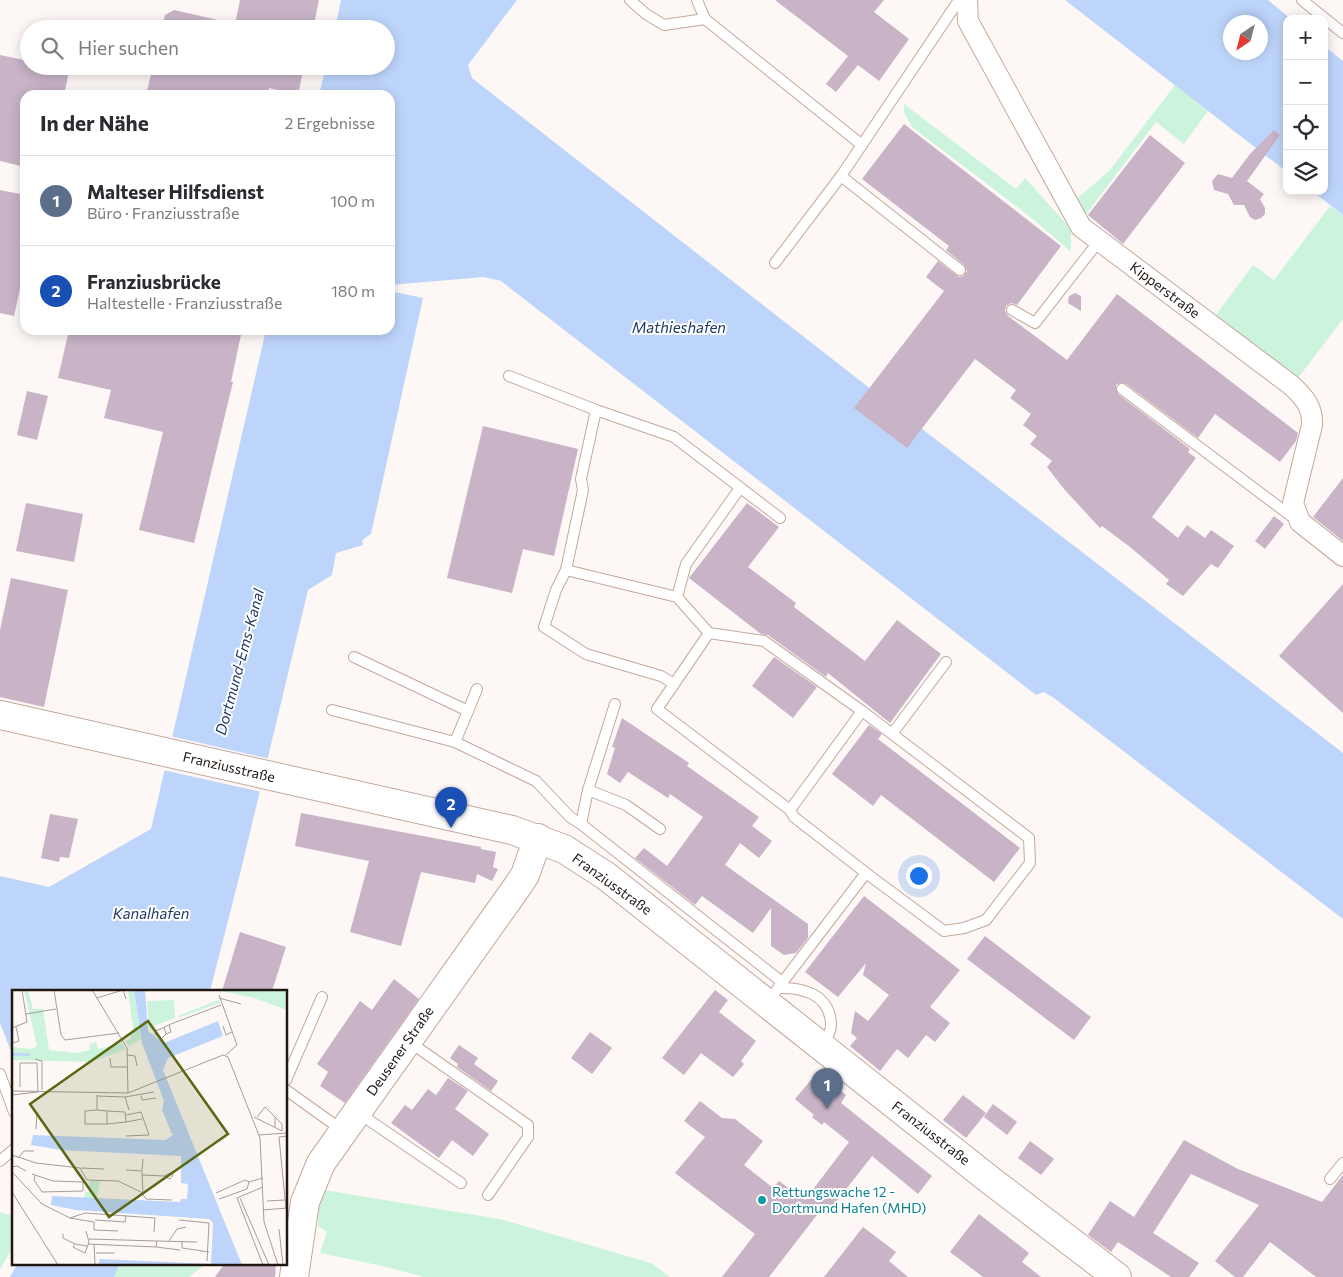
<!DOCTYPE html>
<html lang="de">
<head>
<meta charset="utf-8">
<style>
  :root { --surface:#fff; --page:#f2f2f3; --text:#2b2b33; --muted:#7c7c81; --line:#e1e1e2; --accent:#ea580c }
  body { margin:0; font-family:Commissioner,sans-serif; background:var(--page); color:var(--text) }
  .controls { position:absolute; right:15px; top:15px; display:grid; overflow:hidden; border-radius:10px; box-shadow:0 2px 12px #0003 }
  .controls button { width:45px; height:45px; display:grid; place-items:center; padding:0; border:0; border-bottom:1px solid var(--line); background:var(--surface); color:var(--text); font:25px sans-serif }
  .compass { position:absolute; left:1223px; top:15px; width:45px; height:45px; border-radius:50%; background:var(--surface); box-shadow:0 2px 12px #0003; rotate:215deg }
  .you { position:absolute; left:918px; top:875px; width:18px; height:18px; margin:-12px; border:4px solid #fff; border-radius:50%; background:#1a73e8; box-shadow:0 0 0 8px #1a73e833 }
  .badge { display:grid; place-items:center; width:32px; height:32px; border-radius:50%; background:var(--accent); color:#fff; font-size:16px; font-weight:700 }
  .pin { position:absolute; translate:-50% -41px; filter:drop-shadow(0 1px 2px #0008) }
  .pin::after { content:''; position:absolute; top:26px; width:18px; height:15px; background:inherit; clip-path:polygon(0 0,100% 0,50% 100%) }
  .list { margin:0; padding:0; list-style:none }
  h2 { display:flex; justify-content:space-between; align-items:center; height:65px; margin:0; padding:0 20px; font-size:21px }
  h2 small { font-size:16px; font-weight:400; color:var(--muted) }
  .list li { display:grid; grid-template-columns:32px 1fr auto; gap:15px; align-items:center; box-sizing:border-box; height:90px; padding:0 20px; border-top:1px solid var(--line) }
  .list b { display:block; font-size:19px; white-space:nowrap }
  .list p { margin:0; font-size:16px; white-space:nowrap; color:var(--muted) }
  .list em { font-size:16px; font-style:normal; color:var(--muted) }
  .icon { flex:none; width:28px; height:28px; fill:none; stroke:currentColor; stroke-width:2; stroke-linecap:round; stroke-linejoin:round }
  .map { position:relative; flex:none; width:1343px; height:1277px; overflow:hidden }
  .search { position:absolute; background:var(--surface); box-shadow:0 2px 12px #0003; left:20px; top:20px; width:375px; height:55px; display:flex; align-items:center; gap:12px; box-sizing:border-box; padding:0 18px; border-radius:28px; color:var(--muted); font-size:19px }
  .panel { position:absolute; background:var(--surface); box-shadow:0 2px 12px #0003; left:20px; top:90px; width:375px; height:245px; border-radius:15px }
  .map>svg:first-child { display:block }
  .green { fill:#ccf4dd }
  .water { fill:#bed5fb; fill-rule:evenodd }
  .pier { fill:#fdf7f5 }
  .building { fill:#c8b3c7 }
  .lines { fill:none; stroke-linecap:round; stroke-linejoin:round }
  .lane-casing { stroke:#c4a89c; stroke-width:12 }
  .street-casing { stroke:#c4a89c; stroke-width:22 }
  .secondary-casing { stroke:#c4a89c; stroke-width:30 }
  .lane { stroke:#fff; stroke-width:10 }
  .street { stroke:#fff; stroke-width:20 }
  .secondary { stroke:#fff; stroke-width:28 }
  .culture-dot { fill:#0f9aa8; stroke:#fff; stroke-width:2 }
  .labels { text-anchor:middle; stroke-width:4; stroke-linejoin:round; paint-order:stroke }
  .street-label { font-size:14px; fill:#211712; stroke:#fff }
  .culture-label { font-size:14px; fill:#0d838f; stroke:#fff; text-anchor:start }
  .water-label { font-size:15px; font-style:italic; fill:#1d3967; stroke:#fff }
  .inset-river { fill:none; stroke:#bed5fb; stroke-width:2.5 }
  .inset-road { fill:none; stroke:#a59d9a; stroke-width:1 }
  .view { fill:#596812; fill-opacity:0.15; stroke:#596812; stroke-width:2.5 }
  .inset-edge { fill:none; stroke:#211712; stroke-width:2.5 }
</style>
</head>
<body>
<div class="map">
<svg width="1343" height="1277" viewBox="0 0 1343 1277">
  <rect width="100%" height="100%" fill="#fdf7f5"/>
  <g class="green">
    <polygon points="1175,85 1208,111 1184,144 1156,122 1084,217 1077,199 1109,171"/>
    <polygon points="904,104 1016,189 1025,178 1071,229 1071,252 1028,215 912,127 904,112"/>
    <polygon points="1330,206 1343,215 1343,319 1298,378 1215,316 1253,265 1274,280"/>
    <polygon points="324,1190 500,1219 651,1263 670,1277 424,1277 382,1266 320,1253 327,1232 318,1226 319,1206"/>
    <polygon points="0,1212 14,1216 14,1246 0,1269"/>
    <polygon points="120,1263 207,1263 189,1277 114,1277"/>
  </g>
  <g class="water">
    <polygon points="341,0 517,0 468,65 472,78 917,425 1343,753 1343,919 1054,698 1044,692 1036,695 501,281 484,277 390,285 390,95 319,95 326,66 386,66 386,29 335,29"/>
    <path d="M 1065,0 L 1268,0 L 1291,19 L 1287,19 L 1287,172 ZM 1230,22 L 1260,22 L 1260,52 L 1230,52 Z"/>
    <polygon points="1324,46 1343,61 1343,215 1312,191 1324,191"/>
    <polygon points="390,291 423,298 371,534 362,540 363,545 336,553 332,575 308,590 241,870 210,991 14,991 14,1059 0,1023 0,876 49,887 151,829 266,330 390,330"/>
    <polygon points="18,1263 120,1263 114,1277 10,1277"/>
  </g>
  <polygon class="pier" points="170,736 270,759 262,792 163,770"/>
  <g class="building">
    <polygon points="240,0 319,0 313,29 234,29"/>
    <polygon points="775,0 884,0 874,12 909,39 879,81 858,65 836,92 826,84 848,56"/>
    <polygon points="174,10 231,23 231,29 162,29 165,15"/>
    <polygon points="0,55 29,61 29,66 50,66 69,71 64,95 25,95 25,167 0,161"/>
    <polygon points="153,66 304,66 298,95 269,88 268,94 259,92 258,95 146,95"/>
    <polygon points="904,124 1061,246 1017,305 1011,303 1006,306 1005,311 1008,316 1067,360 1117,294 1298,433 1296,441 1280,462 1215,414 1198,438 1126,384 1120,383 1116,385 1118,394 1190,449 1188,452 1196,458 1152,517 1178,538 1187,525 1205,538 1211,530 1234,546 1218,568 1211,564 1183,596 1166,584 1169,580 1130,547 1102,526 1100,528 1064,489 1047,467 1052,461 1030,444 1037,436 1023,425 1031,414 1010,398 1016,390 975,359 907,448 854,408 944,291 926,277 938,261 959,277 963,276 967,271 964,265 946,250 949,246 862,179"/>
    <polygon points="1274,130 1280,135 1247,181 1264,194 1260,199 1265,208 1265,214 1261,218 1255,220 1250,217 1244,205 1234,205 1228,194 1214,190 1212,181 1218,174 1232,178 1250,154"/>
    <polygon points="1150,135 1185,163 1123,244 1088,215"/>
    <polygon points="0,190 25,195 25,266 14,316 0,313"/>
    <polygon points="1075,293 1081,296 1081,311 1068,303 1069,296"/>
    <polygon points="69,330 242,330 231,382 233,382 194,543 139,530 163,432 104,418 111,390 58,378"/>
    <polygon points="27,391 48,396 37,440 17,435"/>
    <polygon points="483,426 578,449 554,556 523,549 512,593 447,578"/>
    <polygon points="1343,478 1343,541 1313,517"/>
    <polygon points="26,503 83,514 74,562 16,551"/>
    <polygon points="747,503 779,527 748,567 796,603 794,607 865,661 897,620 941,654 890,723 828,673 826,677 768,635 761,634 689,578"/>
    <polygon points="1274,516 1284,524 1265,549 1255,541"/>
    <polygon points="11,578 68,590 44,707 0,697 0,630"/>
    <polygon points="1343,584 1343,713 1279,656"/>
    <polygon points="774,657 817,687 793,718 752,686"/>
    <polygon points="622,718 689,763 687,766 759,817 752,826 772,841 759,858 740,843 725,865 808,924 808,938 796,953 784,955 771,946 771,908 753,933 702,896 695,905 635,858 644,848 667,866 703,817 670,794 668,798 628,772 620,783 607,774 615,748 612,747"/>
    <polygon points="869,725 882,734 878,739 1020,848 994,882 881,795 873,806 832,774"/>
    <polygon points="301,813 481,847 481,849 496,852 493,867 498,869 492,881 477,874 475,883 421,872 401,946 350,932 369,861 295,846"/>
    <polygon points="50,814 78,819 69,858 60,857 59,862 41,858"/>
    <polygon points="864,896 960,970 930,1007 950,1023 935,1042 926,1035 908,1058 897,1049 880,1071 850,1046 857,1038 851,1033 855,1011 868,1021 889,995 863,975 866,963 838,997 805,972"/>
    <polygon points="240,932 286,947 272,991 222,991"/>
    <polygon points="985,936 1091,1017 1074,1040 967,959"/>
    <polygon points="394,979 419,999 345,1103 320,1086 328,1072 317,1064 360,1001 372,1010"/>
    <polygon points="715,990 728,1000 719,1012 756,1041 741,1061 744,1064 733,1077 701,1053 684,1075 662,1058"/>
    <polygon points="590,1032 612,1048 592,1074 571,1058"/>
    <polygon points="459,1045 478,1058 474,1064 498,1081 491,1091 457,1067 458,1064 450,1058"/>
    <polygon points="448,1078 468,1091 455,1109 489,1134 473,1156 452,1140 439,1158 391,1123 405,1105 412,1110 428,1089 436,1095"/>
    <polygon points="811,1080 831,1095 837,1088 846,1095 841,1103 932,1176 918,1194 872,1156 826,1215 820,1211 769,1277 722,1277 755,1234 675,1173 705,1137 684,1121 700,1101 722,1118 735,1119 763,1141 744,1165 773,1188 779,1181 805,1200 849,1142 824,1122 822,1125 812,1117 814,1115 795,1099"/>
    <polygon points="963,1095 986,1113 966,1138 943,1120"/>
    <polygon points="993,1104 1017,1122 1007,1135 984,1117"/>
    <polygon points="1184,1140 1238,1169 1322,1202 1343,1175 1343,1277 1316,1277 1270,1242 1243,1277 1235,1277 1215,1261 1259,1205 1191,1174 1153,1233 1199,1263 1189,1277 1171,1277 1118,1242 1111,1252 1088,1235 1110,1201 1134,1217"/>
    <polygon points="1030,1141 1054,1159 1041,1175 1018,1158"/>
    <polygon points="979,1214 1029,1253 1022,1262 1041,1277 983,1277 950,1252"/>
    <polygon points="863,1227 896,1252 889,1261 908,1277 824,1277"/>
    <polygon points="225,1263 276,1263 275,1277 215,1277"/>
  </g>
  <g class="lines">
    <defs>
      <g id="lane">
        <polyline points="630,0 646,14 664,25 705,19"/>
        <polyline points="697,0 705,19 862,145"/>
        <polyline points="1302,0 1343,33"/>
        <polyline points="841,176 959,0"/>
        <polyline points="775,263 841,176 960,270"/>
        <polyline points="1012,310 1035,323 1099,241"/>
        <polyline points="509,376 596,410"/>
        <polyline points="1122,389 1295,519"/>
        <polyline points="566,570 677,597 709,633"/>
        <polyline points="677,597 686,564 740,488"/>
        <polyline points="354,657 468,711 455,742"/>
        <polyline points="674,684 661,676 586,654 544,627 556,590 566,570 583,490 581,479 596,410 674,437 780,518"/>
        <polyline points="615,704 588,790 581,824 782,982"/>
        <polyline points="332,710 455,742 536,781 570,817 581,824"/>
        <polyline points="468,711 477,689"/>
        <polyline points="892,734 946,662"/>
        <polyline points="588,790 626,805 660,829"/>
        <polyline points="790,810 657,709 709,633 764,641 862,711"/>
        <polyline points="778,988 866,873 944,931 964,928 986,920 1030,863 1029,838 862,711 790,810 794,817 866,873"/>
        <path d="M 776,991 L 778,988 C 802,987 829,994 831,1023 C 832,1031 826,1040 823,1046"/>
        <polyline points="408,1041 528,1125 528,1137 488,1195"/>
        <polyline points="0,1074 14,1112"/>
        <polyline points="286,1080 322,997"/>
        <polyline points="286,1090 342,1130"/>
        <polyline points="357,1112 461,1183"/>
        <polyline points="0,1161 14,1149"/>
        <polyline points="1330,1179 1343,1163"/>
      </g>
      <path id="street" d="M 967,0 L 968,21 L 1081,227 L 1291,385 C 1304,397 1313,407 1312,425 L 1293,503 L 1300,522 L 1343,556"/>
      <g id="secondary">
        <polyline points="0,715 512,830 564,849 606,876 990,1180 1117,1277"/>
        <polyline points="294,1277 305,1202 321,1163 517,887 525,875 538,838"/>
      </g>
    </defs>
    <use href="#lane" class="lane-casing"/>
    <use href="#street" class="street-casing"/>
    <use href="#secondary" class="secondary-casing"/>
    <use href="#lane" class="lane"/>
    <use href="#street" class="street"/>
    <use href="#secondary" class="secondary"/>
  </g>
  <circle class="culture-dot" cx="762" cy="1200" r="5"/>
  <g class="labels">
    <g class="street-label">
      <text transform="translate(1165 290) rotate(37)" y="5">Kipperstraße</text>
      <text transform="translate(229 767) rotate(13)" y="5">Franziusstraße</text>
      <text transform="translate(612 884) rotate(36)" y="5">Franziusstraße</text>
      <text transform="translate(400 1051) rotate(-55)" y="5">Deusener Straße</text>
      <text transform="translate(931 1133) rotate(38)" y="5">Franziusstraße</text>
    </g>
    <g class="culture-label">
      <text x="772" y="1197">Rettungswache 12 -<tspan x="772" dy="16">Dortmund Hafen (MHD)</tspan></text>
    </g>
    <g class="water-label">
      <text x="679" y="333">Mathieshafen</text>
      <text transform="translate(240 662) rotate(-75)" y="5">Dortmund-Ems-Kanal</text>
      <text x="151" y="919">Kanalhafen</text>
    </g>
  </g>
  <g transform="translate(12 990)">
    <rect width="275" height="275" fill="#fdf7f5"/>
    <path d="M 12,0 L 16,0 L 21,19 L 31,19 L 37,60 L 63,63 L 78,60 L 77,54 L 84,52 L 86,59 L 110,53 L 113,59 L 80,72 L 0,70 L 0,57 L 20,59 L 25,56 ZM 116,0 L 122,0 L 129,49 L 117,56 L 113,51 L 118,49 L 121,38 ZM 204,0 L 275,0 L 275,20 L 242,8 ZM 162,10 L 163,28 L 137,38 L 135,11 ZM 206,10 L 208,13 L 166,28 L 166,26 ZM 77,191 L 88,191 L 85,208 L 72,208 L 73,202 L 77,202 Z" fill="#ccf4dd"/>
    <path d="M 122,0 L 133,0 L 136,41 L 152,53 L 206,31 L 211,46 L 156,68 L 151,80 L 230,275 L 86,275 L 88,269 L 199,274 L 201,233 L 197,229 L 64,220 L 39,215 L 40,206 L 168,212 L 169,209 L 175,209 L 176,194 L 169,193 L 169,166 L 49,160 L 19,155 L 21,145 L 154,150 L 163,143 L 160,144 L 150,120 L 152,111 L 130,53 Z" fill="#bed5fb"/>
    <path class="inset-river" d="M 0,64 L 18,65"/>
    <path class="inset-road" d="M 42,0 L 49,45 L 53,50 L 107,43M 80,0 L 115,58 L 116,103 L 211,65 L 216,67 L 248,148 L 252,232 L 266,275M 207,5 L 225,55 L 214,65M 85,8 L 111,0 L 114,9M 207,8 L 229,14M 14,24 L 44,19M 211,36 L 214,45 L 220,42M 152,37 L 154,44 L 159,42 L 157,35M 0,38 L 15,32 L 10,0M 154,44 L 149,49 L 143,44 L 144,41 L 159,34 L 209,15M 0,53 L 7,51 L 4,37M 115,65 L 123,66 L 125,76M 98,68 L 99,77 L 115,77M 23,69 L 30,71 L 30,100M 0,101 L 116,103M 0,105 L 26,102 L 25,73 L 8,73 L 8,97M 85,106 L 113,107 L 117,120M 129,106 L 130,110 L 144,108M 113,107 L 142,102M 85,120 L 95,121 L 95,134 L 73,134 L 73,121 L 85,120 L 85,105M 114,125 L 129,122 L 137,145 L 114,146M 242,127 L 270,141M 245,127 L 253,117 L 263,127 L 263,137M 263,127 L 270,134 L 270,141M 114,132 L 130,129M 95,134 L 114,132 L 113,122 L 95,121M 24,139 L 25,122M 275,143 L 275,118M 247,145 L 275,143M 0,165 L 24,173 L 68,178 L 75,190 L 106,191 L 129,202 L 134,209 L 160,210M 6,168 L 12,161 L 22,161M 0,177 L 5,176 L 14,181M 69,178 L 92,179M 114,180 L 130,181 L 131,169M 0,182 L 30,214 L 58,228 L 73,223 L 143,228 L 142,242M 130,182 L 131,205M 20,184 L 41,191 L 71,192 L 71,201 L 30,202 L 22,190 L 23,185M 130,185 L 152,186 L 158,183 L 161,185 L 158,189 L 152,186M 251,197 L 225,208 L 251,275M 0,202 L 46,275M 204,203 L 233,190 L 237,192 L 251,188M 228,208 L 257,275M 207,209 L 235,199 L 237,192M 255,211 L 273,210M 274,219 L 267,147 L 275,146M 251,220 L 275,218M 58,228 L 82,232 L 82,240 L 106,241M 83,230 L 113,232 L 114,226M 167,230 L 197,233 L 195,271M 267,239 L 271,275M 74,241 L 77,252 L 73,263 L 61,257 L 63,254 L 75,256M 51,244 L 51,248 L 63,254M 145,251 L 185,252M 157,251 L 165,239 L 174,237M 170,252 L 170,258 L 197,262M 76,254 L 144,257 L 145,251 L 77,249M 82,254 L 83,275M 144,257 L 168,260M 84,263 L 103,263"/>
    <path class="view" d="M 136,31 L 216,144 L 97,227 L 18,114 Z"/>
    <rect width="275" height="275" class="inset-edge"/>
  </g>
</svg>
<div class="controls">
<button>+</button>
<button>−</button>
<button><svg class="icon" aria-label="locate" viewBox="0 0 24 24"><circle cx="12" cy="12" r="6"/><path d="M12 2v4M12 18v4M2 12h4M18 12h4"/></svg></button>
<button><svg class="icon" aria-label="layers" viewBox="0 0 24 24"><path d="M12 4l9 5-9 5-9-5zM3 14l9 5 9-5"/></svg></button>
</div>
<svg class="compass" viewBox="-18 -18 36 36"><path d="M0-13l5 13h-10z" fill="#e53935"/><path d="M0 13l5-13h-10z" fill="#7c7c81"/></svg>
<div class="you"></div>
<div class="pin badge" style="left:827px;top:1109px;background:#5c6f8a">1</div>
<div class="pin badge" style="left:451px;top:828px;background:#1a4fb4">2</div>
<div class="search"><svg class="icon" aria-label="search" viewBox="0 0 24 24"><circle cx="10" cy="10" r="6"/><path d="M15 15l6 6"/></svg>Hier suchen</div>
<section class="panel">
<h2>In der Nähe<small>2 Ergebnisse</small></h2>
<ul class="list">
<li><span class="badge" style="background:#5c6f8a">1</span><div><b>Malteser Hilfsdienst</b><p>Büro · Franziusstraße</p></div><em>100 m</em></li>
<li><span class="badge" style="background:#1a4fb4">2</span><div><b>Franziusbrücke</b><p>Haltestelle · Franziusstraße</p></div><em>180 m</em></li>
</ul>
</section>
</div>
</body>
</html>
